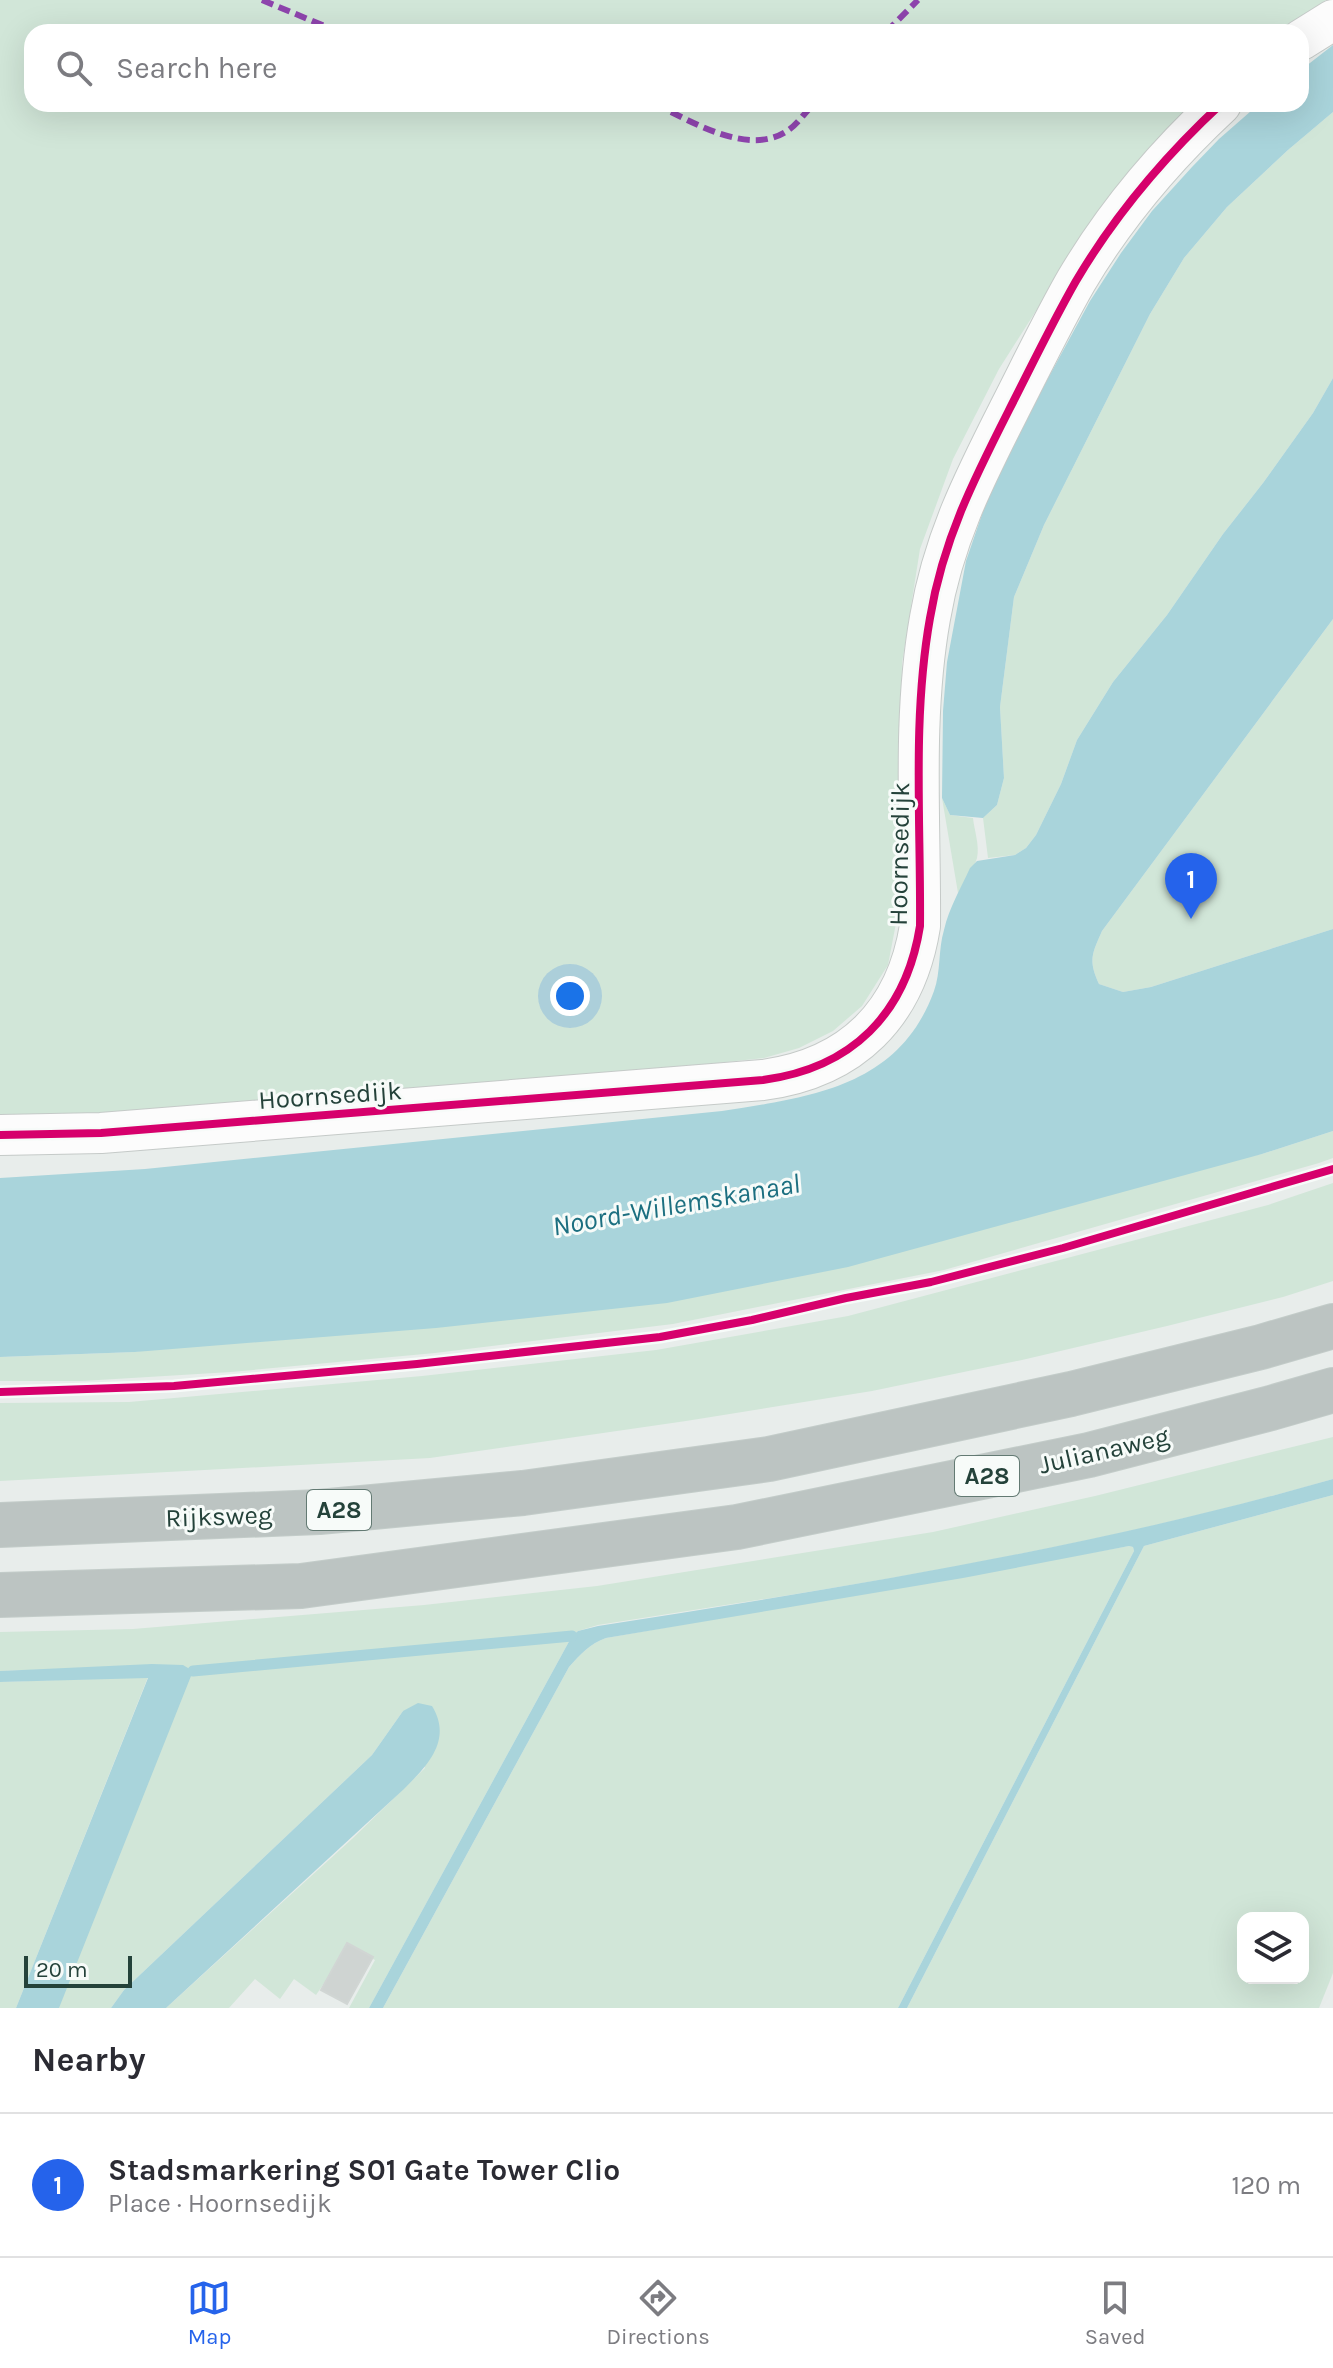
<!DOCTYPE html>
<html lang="en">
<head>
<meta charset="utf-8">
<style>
  :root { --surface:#fff; --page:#f7f7f7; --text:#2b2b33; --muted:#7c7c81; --line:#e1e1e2; --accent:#2563eb }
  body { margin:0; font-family:Karla,sans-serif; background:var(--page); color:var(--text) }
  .controls { position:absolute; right:24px; bottom:24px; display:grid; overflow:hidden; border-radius:16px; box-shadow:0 8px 32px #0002 }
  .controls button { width:72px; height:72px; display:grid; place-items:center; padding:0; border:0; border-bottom:2px solid var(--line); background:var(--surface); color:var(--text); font:40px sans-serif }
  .scale { position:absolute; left:24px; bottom:20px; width:108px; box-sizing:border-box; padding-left:8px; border:4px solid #24423a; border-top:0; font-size:22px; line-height:28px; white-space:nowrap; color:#24423a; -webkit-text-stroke:6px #f7fbf9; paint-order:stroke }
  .you { position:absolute; left:570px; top:996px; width:28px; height:28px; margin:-20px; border:6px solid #fff; border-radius:50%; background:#1a73e8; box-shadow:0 0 0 12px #1a73e833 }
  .badge { display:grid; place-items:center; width:52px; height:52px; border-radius:50%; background:var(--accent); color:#fff; font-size:26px; font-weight:700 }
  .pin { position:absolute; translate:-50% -66px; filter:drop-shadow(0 2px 4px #0008) }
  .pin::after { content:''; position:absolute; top:42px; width:28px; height:24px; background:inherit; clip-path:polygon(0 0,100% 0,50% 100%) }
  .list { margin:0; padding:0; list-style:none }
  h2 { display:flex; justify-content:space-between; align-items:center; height:104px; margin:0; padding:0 32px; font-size:34px }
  h2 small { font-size:26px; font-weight:400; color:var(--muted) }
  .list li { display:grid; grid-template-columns:52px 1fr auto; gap:24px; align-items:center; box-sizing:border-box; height:144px; padding:0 32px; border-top:2px solid var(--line) }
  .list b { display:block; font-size:30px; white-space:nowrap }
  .list p { margin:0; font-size:26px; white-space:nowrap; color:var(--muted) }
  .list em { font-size:26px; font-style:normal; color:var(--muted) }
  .icon { flex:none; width:44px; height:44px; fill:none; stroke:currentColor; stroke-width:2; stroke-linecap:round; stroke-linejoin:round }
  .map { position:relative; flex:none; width:1333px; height:2008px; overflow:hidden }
  .search { position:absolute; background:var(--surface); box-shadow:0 8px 32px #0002; left:24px; right:24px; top:24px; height:88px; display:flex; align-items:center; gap:20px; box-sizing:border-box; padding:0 28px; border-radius:24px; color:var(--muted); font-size:30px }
  .sheet { height:248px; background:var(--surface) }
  nav { display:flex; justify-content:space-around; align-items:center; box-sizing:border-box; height:112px; border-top:2px solid var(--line); background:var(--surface); font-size:22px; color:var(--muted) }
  nav a { display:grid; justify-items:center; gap:4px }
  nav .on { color:var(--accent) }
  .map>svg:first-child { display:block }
  .green { fill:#d1e6d8; fill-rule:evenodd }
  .water { fill:#a9d4db }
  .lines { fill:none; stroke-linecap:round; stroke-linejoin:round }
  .stream { stroke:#a9d4db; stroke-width:11 }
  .building { fill:#cfd4d2; stroke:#d1d6d4; stroke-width:2 }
  .minor-casing { stroke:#c5cac8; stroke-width:42 }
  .highway-casing { stroke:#c3ccc9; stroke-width:46 }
  .minor { stroke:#fcfcfc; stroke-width:40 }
  .highway { stroke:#bcc4c2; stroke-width:44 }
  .quiet { stroke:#8e44ad; stroke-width:6; stroke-dasharray:12 6; stroke-linecap:butt }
  .cycleway-casing { stroke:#f7fbf9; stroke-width:13 }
  .cycleway { stroke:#d6006c; stroke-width:8 }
  .labels { text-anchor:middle; stroke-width:6; stroke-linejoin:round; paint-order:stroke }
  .shield { fill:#f7fbf9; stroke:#637a73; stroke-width:2 }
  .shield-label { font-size:24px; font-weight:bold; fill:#24423a }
  .street-label { font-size:26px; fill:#24423a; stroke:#f7fbf9 }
  .water-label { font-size:28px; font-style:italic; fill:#1c6f80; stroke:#f7fbf9 }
</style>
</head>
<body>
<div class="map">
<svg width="1333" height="2008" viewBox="0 0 1333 2008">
  <rect width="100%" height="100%" fill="#e8edeb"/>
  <g class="green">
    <polygon points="0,0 1326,0 1277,32 32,32 32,104 1194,104 1074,251 999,369 953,459 920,549 902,663 897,918 888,965 862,1006 833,1031 799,1048 764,1058 30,1137 0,1138"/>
    <polygon points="1333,112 1333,378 1313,413 1263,483 1223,534 1167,615 1113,682 1077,740 1061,784 1036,835 1026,848 1015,855 988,858 983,818 997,805 1004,778 1000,707 1014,597 1044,525 1150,314 1184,258 1227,207 1288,150"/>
    <path d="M 1333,619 L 1333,929 L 1151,987 L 1123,992 L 1099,984 C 1088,960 1092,954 1102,931 Z"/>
    <path d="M 942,798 L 950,815 L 973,818 C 974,829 980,846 977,858 C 975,866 963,884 958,893 Z"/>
    <polygon points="1333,1131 1333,1158 1319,1163 944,1270 673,1324 435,1353 231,1372 82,1381 0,1381 0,1357 135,1352 1262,1154"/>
    <polygon points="1333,1183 1333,1281 1283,1297 1167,1326 1022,1360 872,1391 686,1421 430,1458 0,1481 0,1403 129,1402 422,1376 656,1350 848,1316 1268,1205"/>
    <path d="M 1333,1437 L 1333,1479 C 1093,1549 845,1587 598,1625 L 578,1631 L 572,1636 L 369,2008 L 349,2008 L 375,1960 L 349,1947 L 316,1995 L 294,1979 L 280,1999 L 255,1979 L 229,2008 L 166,2008 L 353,1838 L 425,1768 L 403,1711 L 372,1755 L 124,1990 L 111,2008 L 58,2008 L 182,1665 L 0,1671 L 0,1632 L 133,1629 L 424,1605 L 597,1586 L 933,1532 L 1095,1496 Z"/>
    <path d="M 1333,1495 L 1333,1973 L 1319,2008 L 907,2008 L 1144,1546 ZM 1243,1918 L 1303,1918 L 1303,1978 L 1243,1978 Z"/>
    <path d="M 1129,1546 L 1133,1547 L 1134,1551 L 898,2008 L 383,2008 L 569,1667 C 581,1654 589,1644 606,1638 Z"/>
    <polygon points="148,1677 16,2008 0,2008 0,1682"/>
  </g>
  <g class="water">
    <polygon points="1333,45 1333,112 1288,150 1227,207 1184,258 1150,314 1044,525 1014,597 1000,707 1004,778 997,805 983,818 950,815 942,798 943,711 947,662 966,561 991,488 1008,452 1090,301 1121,253 1152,211 1192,167 1219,139 1259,104 1301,104 1301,70"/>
    <path d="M 1333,378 L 1333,619 L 1102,931 C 1092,954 1088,960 1099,984 L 1123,992 L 1151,987 L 1333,929 L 1333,1131 L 1262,1154 L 848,1267 L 667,1303 L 436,1328 L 135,1352 L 0,1357 L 0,1178 L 145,1169 L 722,1111 C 811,1097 899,1087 934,991 C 941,972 938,950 944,930 C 949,908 961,888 970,868 L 977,861 L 1015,855 L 1026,848 L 1036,835 L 1061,784 L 1077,740 L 1113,682 L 1167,615 L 1223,534 L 1263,483 L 1313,413 Z"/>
    <path d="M 1333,1479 L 1333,1495 L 1144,1546 L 907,2008 L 898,2008 L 1134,1551 L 1133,1547 L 1129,1546 L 963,1578 L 606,1638 C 589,1644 581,1654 569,1667 L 383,2008 L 369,2008 L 572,1636 L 578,1631 L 598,1626 C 845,1587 1093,1548 1333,1479 Z"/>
    <polygon points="152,1664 183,1665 193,1671 59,2008 16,2008 148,1678 0,1682 0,1671"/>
    <path d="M 418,1703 L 432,1706 C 453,1740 427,1766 404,1789 L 166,2008 L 111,2008 L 124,1990 L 372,1755 L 403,1711 Z"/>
  </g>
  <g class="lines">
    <polyline class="stream" points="193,1671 572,1636"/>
  </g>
  <polygon class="building" points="347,1943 373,1957 347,2004 321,1990"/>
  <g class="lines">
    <defs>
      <g id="minor">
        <polyline points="1301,40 1333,20"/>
        <path d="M 0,1135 L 101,1133 L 763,1080 C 852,1068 906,1014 920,926 C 921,824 912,719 930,618 C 943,540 974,479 1009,410 C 1031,367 1052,323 1076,281 C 1115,215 1165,156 1221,104"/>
      </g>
      <g id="highway">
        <polyline points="0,1525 319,1512 523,1493 769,1459 1071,1394 1261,1347 1333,1326"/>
        <polyline points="0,1595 301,1586 737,1527 1089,1455 1271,1408 1333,1390"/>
      </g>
    </defs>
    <use href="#minor" class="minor-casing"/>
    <use href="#highway" class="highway-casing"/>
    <use href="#minor" class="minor"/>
    <use href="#highway" class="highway"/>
    <g class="quiet">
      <polyline points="262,0 339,32"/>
      <polyline points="886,32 918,0"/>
      <path d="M 655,104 C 691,121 748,157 787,131 C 797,125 805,112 814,104"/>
    </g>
    <defs>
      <g id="cycleway">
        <path d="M 0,1135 L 101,1133 L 763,1080 C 852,1068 906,1014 920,926 C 921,824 912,719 930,618 C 943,540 974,479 1009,410 C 1031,367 1052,323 1076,281 C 1115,215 1165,156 1221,104"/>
        <polyline points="0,1392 174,1386 417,1364 660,1337 752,1320 846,1298 931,1282 1063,1248 1333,1169"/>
      </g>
    </defs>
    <use href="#cycleway" class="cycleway-casing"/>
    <use href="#cycleway" class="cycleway"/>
  </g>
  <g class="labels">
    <g class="shield">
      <rect x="955" y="1456" width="64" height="40" rx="6"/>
      <rect x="307" y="1490" width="64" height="40" rx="6"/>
    </g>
    <g class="shield-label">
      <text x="987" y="1484">A28</text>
      <text x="339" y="1518">A28</text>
    </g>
    <g class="street-label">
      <text transform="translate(899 854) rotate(-89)" y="9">Hoornsedijk</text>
      <text transform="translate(330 1095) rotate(-4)" y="9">Hoornsedijk</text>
      <text transform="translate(1104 1450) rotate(-13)" y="9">Julianaweg</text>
      <text transform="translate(219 1516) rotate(-2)" y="9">Rijksweg</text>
    </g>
    <g class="water-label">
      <text transform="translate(676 1204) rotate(-10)" y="10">Noord-Willemskanaal</text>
    </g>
  </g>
</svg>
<div class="controls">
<button><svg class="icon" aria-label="layers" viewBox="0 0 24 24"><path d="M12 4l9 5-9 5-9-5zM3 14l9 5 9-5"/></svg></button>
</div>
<div class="scale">20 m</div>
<div class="you"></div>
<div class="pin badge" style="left:1191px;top:919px">1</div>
<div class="search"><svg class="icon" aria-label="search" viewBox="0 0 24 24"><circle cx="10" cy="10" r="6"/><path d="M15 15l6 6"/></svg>Search here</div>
</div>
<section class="sheet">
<h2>Nearby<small></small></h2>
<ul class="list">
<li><span class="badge">1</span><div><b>Stadsmarkering S01 Gate Tower Clio</b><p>Place · Hoornsedijk</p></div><em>120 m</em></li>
</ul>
</section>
<nav>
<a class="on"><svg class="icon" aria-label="map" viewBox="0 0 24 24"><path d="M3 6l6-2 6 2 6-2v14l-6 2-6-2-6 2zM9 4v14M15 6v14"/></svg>Map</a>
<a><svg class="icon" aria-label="directions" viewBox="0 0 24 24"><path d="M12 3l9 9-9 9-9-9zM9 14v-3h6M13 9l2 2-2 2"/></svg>Directions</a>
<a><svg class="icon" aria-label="saved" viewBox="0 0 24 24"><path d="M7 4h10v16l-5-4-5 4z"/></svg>Saved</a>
</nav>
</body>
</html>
